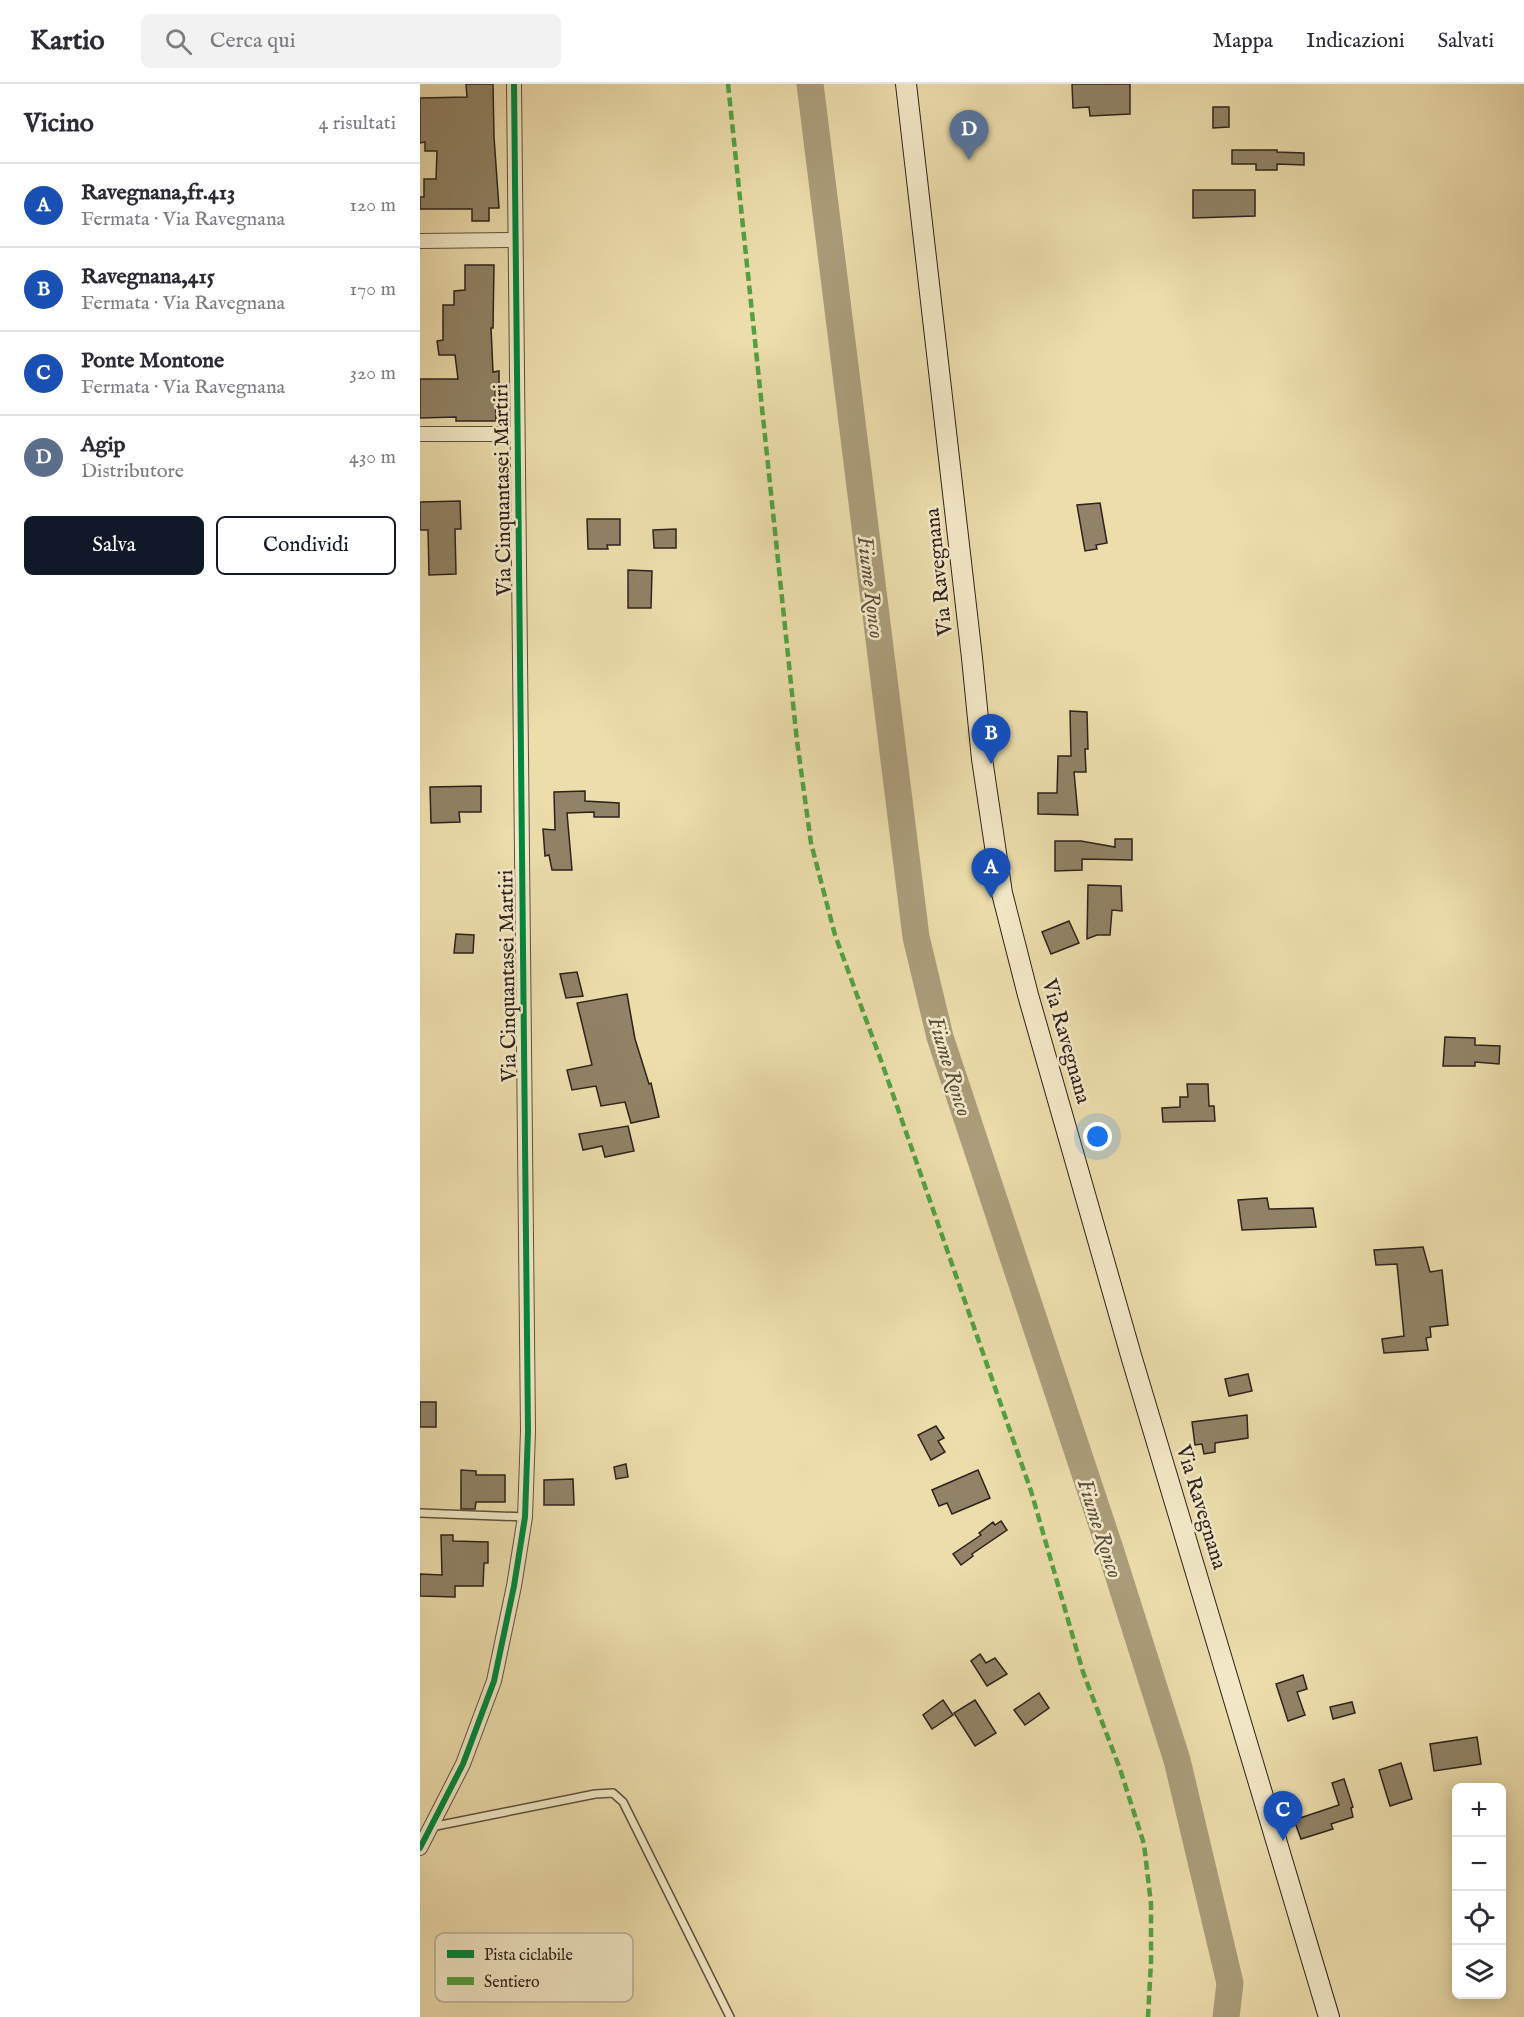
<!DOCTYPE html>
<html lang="it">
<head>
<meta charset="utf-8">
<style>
  :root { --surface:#fff; --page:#f2f2f3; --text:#2b2b33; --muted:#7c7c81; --line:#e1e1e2; --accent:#111827 }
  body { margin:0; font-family:"IM FELL English",serif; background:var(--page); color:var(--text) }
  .controls { position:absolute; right:18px; bottom:18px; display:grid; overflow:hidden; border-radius:9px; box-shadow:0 3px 15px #0003 }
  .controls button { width:54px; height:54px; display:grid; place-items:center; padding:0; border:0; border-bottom:2px solid var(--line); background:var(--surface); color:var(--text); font:30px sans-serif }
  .you { position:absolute; left:678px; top:1053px; width:21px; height:21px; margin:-15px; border:4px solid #fff; border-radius:50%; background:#1a73e8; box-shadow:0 0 0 9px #1a73e833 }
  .badge { display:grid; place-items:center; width:39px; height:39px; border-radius:50%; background:var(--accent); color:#fff; font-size:20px; font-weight:700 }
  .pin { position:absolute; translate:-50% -50px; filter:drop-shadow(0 2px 3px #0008) }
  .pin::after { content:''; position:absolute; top:32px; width:21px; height:18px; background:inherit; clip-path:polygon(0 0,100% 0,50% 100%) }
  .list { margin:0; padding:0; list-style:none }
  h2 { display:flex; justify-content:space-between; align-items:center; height:78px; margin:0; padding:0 24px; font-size:26px }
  h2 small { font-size:20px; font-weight:400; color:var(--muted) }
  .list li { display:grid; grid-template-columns:39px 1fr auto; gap:18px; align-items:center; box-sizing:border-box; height:84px; padding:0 24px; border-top:2px solid var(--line) }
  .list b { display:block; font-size:22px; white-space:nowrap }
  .list p { margin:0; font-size:20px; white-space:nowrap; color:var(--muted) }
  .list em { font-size:20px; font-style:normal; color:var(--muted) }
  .actions { display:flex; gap:12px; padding:18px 24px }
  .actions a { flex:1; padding:14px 0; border:2px solid var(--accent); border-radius:9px; text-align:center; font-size:21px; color:var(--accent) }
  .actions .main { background:var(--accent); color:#fff }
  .icon { flex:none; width:33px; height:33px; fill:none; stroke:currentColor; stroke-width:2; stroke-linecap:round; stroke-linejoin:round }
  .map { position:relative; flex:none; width:1104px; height:1933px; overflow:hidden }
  header { display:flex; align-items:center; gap:36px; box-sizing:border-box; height:84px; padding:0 30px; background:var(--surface); border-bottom:2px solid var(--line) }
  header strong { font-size:28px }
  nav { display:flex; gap:33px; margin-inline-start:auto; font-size:21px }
  .search { width:420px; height:54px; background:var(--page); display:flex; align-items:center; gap:15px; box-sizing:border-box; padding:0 21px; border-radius:9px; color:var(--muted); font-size:22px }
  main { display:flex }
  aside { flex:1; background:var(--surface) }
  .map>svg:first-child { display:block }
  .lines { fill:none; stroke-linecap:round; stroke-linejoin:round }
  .river { stroke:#ab9d7b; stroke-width:27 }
  .building { fill:#918367; stroke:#2e221d; stroke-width:1.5 }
  .lane-casing { stroke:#5e5140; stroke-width:10 }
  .street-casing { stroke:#5e5140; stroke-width:16 }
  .secondary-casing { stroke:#2e221d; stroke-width:22 }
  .lane { stroke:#f3e9c8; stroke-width:7 }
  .street { stroke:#f3e9c8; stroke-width:14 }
  .secondary { stroke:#f3e9c8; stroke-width:20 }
  .quiet { stroke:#52a241; stroke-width:4.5; stroke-dasharray:9 4.5; stroke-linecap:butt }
  .cycleway-casing { stroke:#f3e9c8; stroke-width:10 }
  .cycleway { stroke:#00873e; stroke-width:6 }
  .labels { text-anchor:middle; stroke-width:5; stroke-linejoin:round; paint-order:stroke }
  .street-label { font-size:21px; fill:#2e221d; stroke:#f3e9c8 }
  .water-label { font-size:22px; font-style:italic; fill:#5a4d3e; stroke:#f3e9c8 }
  .key { fill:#f3e9c8; stroke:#b8ad95; stroke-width:1.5 }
  .key-label { font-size:16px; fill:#2e221d }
</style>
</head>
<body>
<header>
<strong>Kartio</strong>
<div class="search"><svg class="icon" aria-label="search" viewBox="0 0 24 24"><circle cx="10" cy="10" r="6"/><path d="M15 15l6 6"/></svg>Cerca qui</div>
<nav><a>Mappa</a><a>Indicazioni</a><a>Salvati</a></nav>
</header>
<main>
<aside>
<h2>Vicino<small>4 risultati</small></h2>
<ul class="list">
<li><span class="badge" style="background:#1a4fb4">A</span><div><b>Ravegnana,fr.413</b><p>Fermata · Via Ravegnana</p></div><em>120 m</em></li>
<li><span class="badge" style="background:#1a4fb4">B</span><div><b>Ravegnana,415</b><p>Fermata · Via Ravegnana</p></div><em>170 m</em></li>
<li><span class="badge" style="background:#1a4fb4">C</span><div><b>Ponte Montone</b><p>Fermata · Via Ravegnana</p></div><em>320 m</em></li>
<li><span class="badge" style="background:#5c6f8a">D</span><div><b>Agip</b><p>Distributore</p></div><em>430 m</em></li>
</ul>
<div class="actions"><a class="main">Salva</a><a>Condividi</a></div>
</aside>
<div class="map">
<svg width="1104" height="1933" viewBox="0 0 1104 1933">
  <rect width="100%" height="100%" fill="#ecddab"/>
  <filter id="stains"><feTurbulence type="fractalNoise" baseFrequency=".00333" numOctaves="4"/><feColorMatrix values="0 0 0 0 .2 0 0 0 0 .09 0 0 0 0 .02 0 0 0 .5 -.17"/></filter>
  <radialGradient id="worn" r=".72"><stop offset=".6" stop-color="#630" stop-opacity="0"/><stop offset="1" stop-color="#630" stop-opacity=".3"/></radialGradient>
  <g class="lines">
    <polyline class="river" points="390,0 496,853 520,953 691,1468 757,1676 810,1899 806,1933"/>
  </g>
  <g class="building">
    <polygon points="46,0 73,0 74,53 79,124 69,124 69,137 52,137 52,125 0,125 0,113 4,113 4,95 16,95 17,67 5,67 5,58 0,59 0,14 47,13"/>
    <polygon points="652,0 710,0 710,30 670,32 669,23 653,24"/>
    <polygon points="793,23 809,23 809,43 793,44"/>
    <polygon points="812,66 857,66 857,68 884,69 884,81 857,80 857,86 836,86 836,80 812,80"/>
    <polygon points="773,106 835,106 835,132 773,134"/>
    <polygon points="45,181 74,181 73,244 71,244 73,288 79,287 79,306 75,306 76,337 36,337 36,333 0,334 0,295 38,295 35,271 19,271 17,257 23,256 23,221 34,221 34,207 45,206"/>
    <polygon points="40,417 41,445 35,445 36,490 9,491 8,446 0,446 0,418"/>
    <polygon points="680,419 687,459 676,461 677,465 665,467 657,421"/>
    <polygon points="167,435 200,435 200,461 187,461 188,465 168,465"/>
    <polygon points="256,445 256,464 234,464 233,446"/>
    <polygon points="208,486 232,487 231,524 208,524"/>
    <polygon points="650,627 667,628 668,665 665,665 666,688 654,688 658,731 618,730 618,709 637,709 638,672 651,672"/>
    <polygon points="61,702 61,728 39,728 40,738 11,739 10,703"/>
    <polygon points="165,707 165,717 199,719 199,733 174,733 174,728 147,729 152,786 132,786 129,771 125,772 123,745 135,746 134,708"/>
    <polygon points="695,755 712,755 712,776 662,775 662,786 635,787 635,757 661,757 695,763"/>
    <polygon points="668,801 701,802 702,827 692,826 690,851 677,851 667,855"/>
    <polygon points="649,837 659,859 631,870 622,848"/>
    <polygon points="36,850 54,851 53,869 34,869"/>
    <polygon points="157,888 163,912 146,914 140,890"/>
    <polygon points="207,910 215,955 229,1000 231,999 239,1033 211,1039 205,1018 181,1022 176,1002 152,1006 147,986 172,981 157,919"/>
    <polygon points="1025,953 1055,954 1055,961 1080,962 1079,980 1055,978 1055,982 1023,982"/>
    <polygon points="767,1000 788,1000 789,1022 794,1022 795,1037 743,1038 742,1024 760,1023 760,1013 768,1013"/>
    <polygon points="208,1042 214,1067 185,1073 182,1062 163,1066 159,1050"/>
    <polygon points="847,1114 849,1125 893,1124 896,1143 822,1146 818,1116"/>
    <polygon points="1003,1163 1010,1188 1022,1186 1028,1241 1010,1243 1011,1253 1006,1254 1008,1266 964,1269 962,1255 984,1252 977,1180 956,1181 954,1166"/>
    <polygon points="828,1290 832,1307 809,1312 805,1295"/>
    <rect x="0" y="1318" width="16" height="25"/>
    <polygon points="827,1331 828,1354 795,1359 795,1368 784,1370 782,1360 775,1361 772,1338"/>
    <polygon points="516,1342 524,1354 518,1357 525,1368 511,1376 498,1351"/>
    <polygon points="206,1380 208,1393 196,1395 194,1383"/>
    <polygon points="41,1386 56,1387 56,1391 85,1391 85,1418 56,1418 55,1425 41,1425"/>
    <polygon points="558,1386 570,1414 532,1430 527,1419 519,1422 512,1406"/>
    <polygon points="153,1395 154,1421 124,1421 124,1396"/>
    <polygon points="581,1437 587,1446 552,1470 553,1472 541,1481 533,1470 561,1451 559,1449 573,1438 575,1441"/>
    <polygon points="21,1451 33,1451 33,1457 68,1458 68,1479 64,1479 63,1502 35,1502 35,1513 0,1512 0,1490 22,1491"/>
    <polygon points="560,1570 566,1579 575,1574 587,1590 567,1602 551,1577"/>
    <polygon points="883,1591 887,1605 877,1608 885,1631 868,1637 856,1600"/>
    <polygon points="619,1609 629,1624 605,1641 594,1626"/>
    <polygon points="523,1616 533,1631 512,1645 503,1631"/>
    <polygon points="555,1616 576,1649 555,1662 534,1629"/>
    <polygon points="932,1618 935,1629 913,1635 910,1623"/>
    <polygon points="1057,1653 1061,1680 1014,1687 1010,1660"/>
    <polygon points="981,1679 992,1715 970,1722 959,1686"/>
    <polygon points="924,1695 933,1723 931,1724 933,1733 911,1740 913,1745 881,1755 874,1736 919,1721 912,1699"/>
  </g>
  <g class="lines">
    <defs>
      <g id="lane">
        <polyline points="0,1429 105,1433"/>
        <polyline points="11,1743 175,1710 193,1709 203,1718 310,1933"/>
      </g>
      <g id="street">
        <polyline points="0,157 95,156"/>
        <polyline points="0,350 97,350"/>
        <polyline points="0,1764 43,1680 74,1597 94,1502 105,1433 108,1347 94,0"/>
      </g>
      <polyline id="secondary" points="486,0 552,574 562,675 582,809 608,911 712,1275 909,1933"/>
    </defs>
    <use href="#lane" class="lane-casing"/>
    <use href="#street" class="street-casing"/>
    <use href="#secondary" class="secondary-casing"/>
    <use href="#lane" class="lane"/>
    <use href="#street" class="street"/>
    <use href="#secondary" class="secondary"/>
    <polyline class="quiet" points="308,0 377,657 391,759 415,851 463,982 611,1407 663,1588 700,1685 724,1760 731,1820 731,1878 728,1933"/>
    <defs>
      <polyline id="cycleway" points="0,1764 43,1680 74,1597 94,1502 105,1433 108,1347 94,0"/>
    </defs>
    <use href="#cycleway" class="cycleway-casing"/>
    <use href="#cycleway" class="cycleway"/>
  </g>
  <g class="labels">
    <g class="street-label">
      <text transform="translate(82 406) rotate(-91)" y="7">Via Cinquantasei Martiri</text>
      <text transform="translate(518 488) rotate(-96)" y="7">Via Ravegnana</text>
      <text transform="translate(87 892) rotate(-91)" y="7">Via Cinquantasei Martiri</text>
      <text transform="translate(647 957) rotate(74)" y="7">Via Ravegnana</text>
      <text transform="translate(782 1423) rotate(73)" y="7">Via Ravegnana</text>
    </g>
    <g class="water-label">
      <text transform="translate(452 503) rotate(83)" y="8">Fiume Ronco</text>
      <text transform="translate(531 982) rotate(73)" y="8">Fiume Ronco</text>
      <text transform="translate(681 1444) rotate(72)" y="8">Fiume Ronco</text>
    </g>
  </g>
  <rect x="15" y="1849" width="198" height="69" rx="9" class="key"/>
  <rect x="27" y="1866" width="27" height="8" fill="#00873e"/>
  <rect x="27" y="1893" width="27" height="8" fill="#52a241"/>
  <g class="key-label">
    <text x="64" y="1876">Pista ciclabile</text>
    <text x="64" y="1903">Sentiero</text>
  </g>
  <rect width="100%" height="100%" filter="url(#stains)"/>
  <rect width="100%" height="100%" fill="url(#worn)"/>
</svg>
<div class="controls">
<button>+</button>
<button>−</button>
<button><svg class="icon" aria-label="locate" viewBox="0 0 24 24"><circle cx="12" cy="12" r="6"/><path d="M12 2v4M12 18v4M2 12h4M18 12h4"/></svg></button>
<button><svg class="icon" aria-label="layers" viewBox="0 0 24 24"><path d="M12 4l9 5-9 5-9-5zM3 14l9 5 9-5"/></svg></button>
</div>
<div class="you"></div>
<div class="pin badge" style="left:571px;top:814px;background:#1a4fb4">A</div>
<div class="pin badge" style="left:571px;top:680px;background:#1a4fb4">B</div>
<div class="pin badge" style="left:863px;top:1757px;background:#1a4fb4">C</div>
<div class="pin badge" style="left:549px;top:76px;background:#5c6f8a">D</div>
</div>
</main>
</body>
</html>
